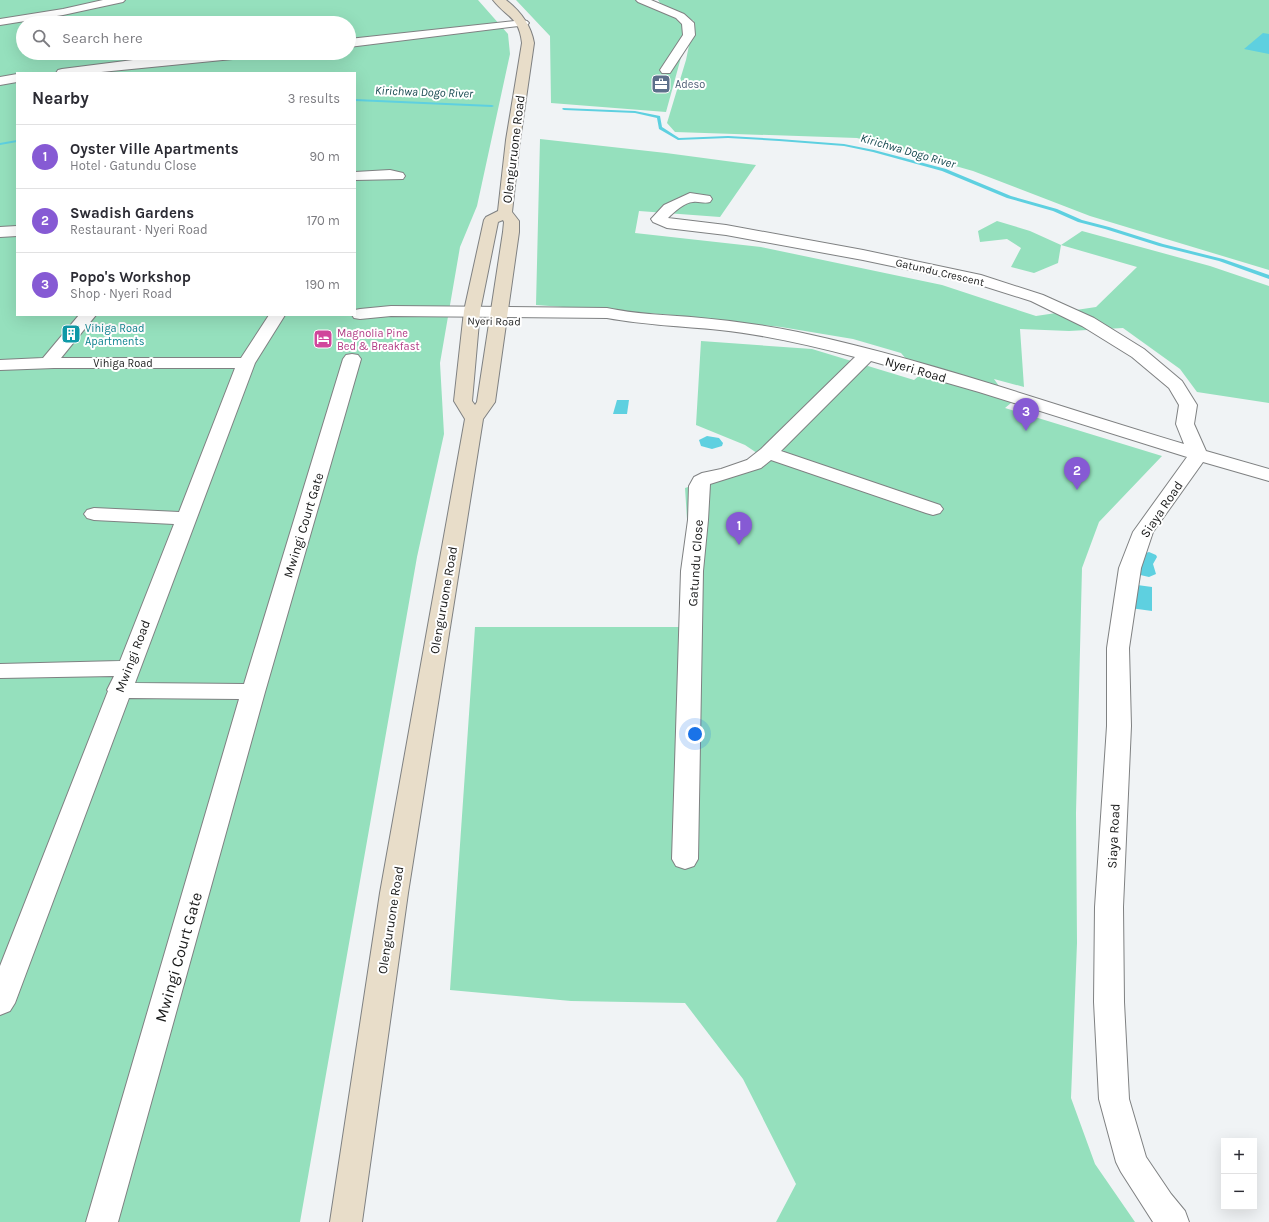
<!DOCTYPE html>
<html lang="en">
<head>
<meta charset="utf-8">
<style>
  :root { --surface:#fff; --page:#f2f2f3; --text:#2b2b33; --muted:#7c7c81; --line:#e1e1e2; --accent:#865ad4 }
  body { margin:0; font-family:Karla,sans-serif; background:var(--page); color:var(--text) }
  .controls { position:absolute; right:12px; bottom:12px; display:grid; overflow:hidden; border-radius:0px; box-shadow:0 4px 16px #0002 }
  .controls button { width:36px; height:36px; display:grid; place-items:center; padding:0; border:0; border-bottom:1px solid var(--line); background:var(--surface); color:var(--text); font:20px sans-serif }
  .you { position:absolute; left:695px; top:734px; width:14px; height:14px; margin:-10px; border:3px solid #fff; border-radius:50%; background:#1a73e8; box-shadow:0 0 0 6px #1a73e833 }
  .badge { display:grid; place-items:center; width:26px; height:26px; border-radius:50%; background:var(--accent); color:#fff; font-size:13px; font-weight:700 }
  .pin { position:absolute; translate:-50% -33px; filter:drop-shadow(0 1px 2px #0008) }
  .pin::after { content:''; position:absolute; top:21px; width:14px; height:12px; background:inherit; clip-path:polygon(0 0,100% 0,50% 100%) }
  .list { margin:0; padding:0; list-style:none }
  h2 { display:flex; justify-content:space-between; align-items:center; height:52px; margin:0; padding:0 16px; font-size:17px }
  h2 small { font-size:13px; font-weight:400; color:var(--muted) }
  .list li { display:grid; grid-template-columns:26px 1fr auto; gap:12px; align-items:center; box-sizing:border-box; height:64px; padding:0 16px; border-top:1px solid var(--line) }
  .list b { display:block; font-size:15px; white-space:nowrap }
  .list p { margin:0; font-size:13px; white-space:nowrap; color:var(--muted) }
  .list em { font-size:13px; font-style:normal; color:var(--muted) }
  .icon { flex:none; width:22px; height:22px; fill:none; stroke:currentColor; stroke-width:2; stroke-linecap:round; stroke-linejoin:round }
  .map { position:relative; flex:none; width:1269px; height:1222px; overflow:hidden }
  .search { position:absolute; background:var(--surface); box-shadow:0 4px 16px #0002; left:16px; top:16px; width:340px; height:44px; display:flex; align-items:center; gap:10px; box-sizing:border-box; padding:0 14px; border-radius:22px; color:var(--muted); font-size:15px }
  .panel { position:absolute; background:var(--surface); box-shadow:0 4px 16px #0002; left:16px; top:72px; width:340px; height:244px; border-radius:0px }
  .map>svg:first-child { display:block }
  .green { fill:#95e0bd; fill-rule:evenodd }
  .water { fill:#5ed0e0 }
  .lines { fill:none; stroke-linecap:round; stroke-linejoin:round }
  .stream { fill:#5ed0e0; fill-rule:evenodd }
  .street-casing { stroke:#7f8182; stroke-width:2 }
  .secondary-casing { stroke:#7f8182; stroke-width:2 }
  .street { fill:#fff; fill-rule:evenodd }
  .secondary { fill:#e8ddc9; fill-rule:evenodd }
  .labels { text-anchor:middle; stroke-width:4; stroke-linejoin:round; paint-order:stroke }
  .far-service-label { font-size:11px; fill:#4e5e75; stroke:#fff; text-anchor:start }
  .far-street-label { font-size:11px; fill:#181919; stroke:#fff }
  .far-culture-label { font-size:11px; fill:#0d838f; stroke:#fff; text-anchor:start }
  .far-hotel-label { font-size:11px; fill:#b23c85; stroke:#fff; text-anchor:start }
  .far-water-label { font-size:12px; font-style:italic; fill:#14474e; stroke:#fff }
  .street-label { font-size:13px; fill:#181919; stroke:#fff }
  .near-street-label { font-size:16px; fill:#181919; stroke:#fff }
</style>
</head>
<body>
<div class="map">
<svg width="1269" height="1222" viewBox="0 0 1269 1222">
  <rect width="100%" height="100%" fill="#f0f3f5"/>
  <g class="green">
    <path d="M 0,0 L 478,0 L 508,34 L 510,54 L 477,206 L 460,247 L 440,363 L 444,434 L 417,557 L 300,1222 L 0,1222 ZM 23,23 L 349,23 L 349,53 L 23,53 ZM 17,73 L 355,73 L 355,315 L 17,315 Z"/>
    <polygon points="516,0 652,0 691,21 666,112 551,103 550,36"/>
    <polygon points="658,0 1269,0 1269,270 1090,216 973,171 857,138 675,132 667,123 686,60 694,21 660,3"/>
    <polygon points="540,139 666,153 756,165 720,217 639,211 635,233 761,247 942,285 1036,316 1096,307 1137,267 1061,245 1058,263 1034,273 1011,267 1021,248 1007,239 980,242 978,231 997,221 1030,231 1061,245 1082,231 1210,266 1269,286 1269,403 1197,392 1180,369 1123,328 1069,331 1020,329 1024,387 994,379 1011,403 1005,408 1162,456 1099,522 1082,568 1076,813 1077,943 1071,1098 1095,1164 1135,1222 776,1222 796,1184 743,1079 685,1003 571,1001 450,990 475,627 694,627 685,488 769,461 745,445 696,425 701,341 812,349 914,380 920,375 901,353 853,339 781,327 672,315 536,305"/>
  </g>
  <g class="water">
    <polygon points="1263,33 1269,34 1269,54 1244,49"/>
    <polygon points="617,400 629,400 627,414 613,414"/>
    <polygon points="707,436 719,438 723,443 722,446 712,449 701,446 699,440"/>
    <polygon points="1149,552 1156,555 1157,557 1153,564 1156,574 1149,577 1136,574 1143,560 1145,558 1146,553"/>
    <polygon points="1130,584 1152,587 1152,611 1130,608"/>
  </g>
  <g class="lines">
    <g class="stream">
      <polygon points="355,99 492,105 494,106 492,107 355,101"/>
      <polygon points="563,108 635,111 660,116 662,127 679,138 728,136 779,139 844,144 874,150 946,169 1011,196 1057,209 1082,220 1109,227 1163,244 1223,259 1269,275 1269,279 1219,261 1159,246 1105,229 1078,222 1053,211 1007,198 942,171 873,152 844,146 779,141 728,138 678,140 659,129 657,118 635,113 564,110 562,109"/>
      <polygon points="17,140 17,142 0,145 0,143"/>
    </g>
    <defs>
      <g id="street">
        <polygon points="103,0 125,0 123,2 63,15 0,25 0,19 63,9"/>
        <polygon points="636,0 651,0 684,14 694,23 695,35 670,73 662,73 660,70 683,35 682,24 676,18 638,2"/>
        <polygon points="523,20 527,21 529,23 527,25 349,47 349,39"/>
        <polygon points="214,53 259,53 257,56 253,57 91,73 56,73 58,70 62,69 133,60"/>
        <polygon points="17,74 17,82 0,85 0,77"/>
        <polygon points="390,170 403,173 405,176 403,179 355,180 355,172"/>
        <path d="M 690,193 L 710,196 L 712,199 L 710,202 C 704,204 699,201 693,202 C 685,202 674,212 668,218 L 726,225 L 863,250 L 981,275 L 1043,295 L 1094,318 L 1144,349 L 1182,381 L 1197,405 L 1194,424 L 1206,451 L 1269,469 L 1269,481 L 1203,462 L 1153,532 L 1141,568 L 1129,648 L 1131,726 L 1123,907 L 1124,1002 L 1129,1099 L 1146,1157 L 1171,1194 L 1185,1211 L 1189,1222 L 1153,1222 L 1121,1172 L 1116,1162 L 1099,1099 L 1094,1002 L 1095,907 L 1107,726 L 1107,648 L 1119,568 L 1133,532 L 1187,457 L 979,392 L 871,361 L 781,451 L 940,505 L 943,509 L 940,513 L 933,515 L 926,513 L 771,460 L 761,468 L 710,484 L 708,520 L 703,571 L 698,859 L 694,866 L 685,869 L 676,866 L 672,859 L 681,571 L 688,520 L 689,486 L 694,477 L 702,473 L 721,469 L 747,460 L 761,449 L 855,357 C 810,345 766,335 720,330 C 682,326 644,325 607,318 L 391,316 L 360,319 L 354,318 L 352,315 L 355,315 L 355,310 L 360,309 L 391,306 L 607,308 C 635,314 663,315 691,317 C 727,320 763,325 798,332 C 929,360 1056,406 1184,444 L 1176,424 L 1179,405 L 1169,388 L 1132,357 L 1082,326 L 1031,301 L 977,284 L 863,260 L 726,235 L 667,228 L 653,222 L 651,219 L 664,205 Z"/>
        <polygon points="17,226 17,236 0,237 0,227"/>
        <polygon points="79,315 96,315 61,358 241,358 269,315 285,315 255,363 135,683 244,684 343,359 346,355 352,354 358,355 361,359 265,692 118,1222 86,1222 239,699 129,698 15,1003 10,1011 0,1015 0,966 108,691 107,690 114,676 0,678 0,664 120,661 174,524 94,520 87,518 84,514 87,510 94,508 179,512 235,368 54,368 0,370 0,360 43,358"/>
      </g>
      <path id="secondary" d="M 493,0 L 506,0 C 520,11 531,25 534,43 L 520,140 L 512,212 L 519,221 L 519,232 L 495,402 L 483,419 L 408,893 L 362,1222 L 330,1222 L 380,893 L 465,419 L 454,401 L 464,311 L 484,220 L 486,217 L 498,211 L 506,140 L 522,43 C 519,16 507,18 493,0 ZM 503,220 L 504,222 L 503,232 L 477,402 L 475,405 L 472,401 L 480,311 L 498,222 Z"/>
    </defs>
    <use href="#street" class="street-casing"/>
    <use href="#secondary" class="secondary-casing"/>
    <use href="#street" class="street"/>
    <use href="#secondary" class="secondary"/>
  </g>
  <defs>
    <symbol id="office-square" viewBox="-11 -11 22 22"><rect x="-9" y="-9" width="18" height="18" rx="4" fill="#5c6f8a" stroke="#fff"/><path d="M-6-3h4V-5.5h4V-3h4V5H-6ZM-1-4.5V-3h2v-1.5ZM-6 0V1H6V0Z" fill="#fff"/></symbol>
    <symbol id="building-square" viewBox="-11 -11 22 22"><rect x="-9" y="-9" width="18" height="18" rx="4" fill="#0f9aa8" stroke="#fff"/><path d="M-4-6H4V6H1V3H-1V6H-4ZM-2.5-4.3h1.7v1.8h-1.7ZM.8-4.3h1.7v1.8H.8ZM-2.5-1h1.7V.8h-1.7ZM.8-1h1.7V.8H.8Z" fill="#fff"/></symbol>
    <symbol id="hotel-square" viewBox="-11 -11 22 22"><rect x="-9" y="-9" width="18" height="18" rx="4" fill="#d1479c" stroke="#fff"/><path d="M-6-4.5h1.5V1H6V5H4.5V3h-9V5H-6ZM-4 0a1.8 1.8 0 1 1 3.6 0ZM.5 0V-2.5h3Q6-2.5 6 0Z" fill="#fff"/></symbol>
  </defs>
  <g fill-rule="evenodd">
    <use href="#office-square" x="650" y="73" width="22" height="22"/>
    <use href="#building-square" x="60" y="323" width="22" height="22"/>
    <use href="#hotel-square" x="312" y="328" width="22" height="22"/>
  </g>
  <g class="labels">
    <g class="far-service-label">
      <text x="675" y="88">Adeso</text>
    </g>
    <g class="far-street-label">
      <text transform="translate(940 272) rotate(13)" y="4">Gatundu Crescent</text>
      <text transform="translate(494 321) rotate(1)" y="4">Nyeri Road</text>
      <text x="123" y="367">Vihiga Road</text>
    </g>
    <g class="far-culture-label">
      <text x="85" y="332">Vihiga Road<tspan x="85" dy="13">Apartments</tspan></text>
    </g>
    <g class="far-hotel-label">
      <text x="337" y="337">Magnolia Pine<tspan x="337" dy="13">Bed &amp; Breakfast</tspan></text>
    </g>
    <g class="far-water-label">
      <text transform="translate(424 92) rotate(2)" y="4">Kirichwa Dogo River</text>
      <text transform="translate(908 151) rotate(16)" y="4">Kirichwa Dogo River</text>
    </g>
    <g class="street-label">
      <text transform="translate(513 149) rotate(-83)" y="5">Olenguruone Road</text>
      <text transform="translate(916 369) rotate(16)" y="5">Nyeri Road</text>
      <text transform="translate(1161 509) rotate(-56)" y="5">Siaya Road</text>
      <text transform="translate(303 525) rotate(-73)" y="5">Mwingi Court Gate</text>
      <text transform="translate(695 563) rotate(-86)" y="5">Gatundu Close</text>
      <text transform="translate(443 600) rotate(-80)" y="5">Olenguruone Road</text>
      <text transform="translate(132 656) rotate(-69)" y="5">Mwingi Road</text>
      <text transform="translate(1113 836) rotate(-87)" y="5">Siaya Road</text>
      <text transform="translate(390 920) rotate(-81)" y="5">Olenguruone Road</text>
    </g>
    <g class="near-street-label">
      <text transform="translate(178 957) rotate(-74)" y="6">Mwingi Court Gate</text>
    </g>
  </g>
</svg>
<div class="controls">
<button>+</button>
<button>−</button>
</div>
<div class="you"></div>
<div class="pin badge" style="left:739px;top:545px">1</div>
<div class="pin badge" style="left:1077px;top:490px">2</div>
<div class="pin badge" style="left:1026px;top:431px">3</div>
<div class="search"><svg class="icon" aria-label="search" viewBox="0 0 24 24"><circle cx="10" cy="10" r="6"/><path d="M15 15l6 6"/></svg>Search here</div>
<section class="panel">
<h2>Nearby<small>3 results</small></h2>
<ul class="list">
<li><span class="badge">1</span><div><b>Oyster Ville Apartments</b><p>Hotel · Gatundu Close</p></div><em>90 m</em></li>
<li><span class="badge">2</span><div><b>Swadish Gardens</b><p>Restaurant · Nyeri Road</p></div><em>170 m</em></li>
<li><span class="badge">3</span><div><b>Popo's Workshop</b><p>Shop · Nyeri Road</p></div><em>190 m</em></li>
</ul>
</section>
</div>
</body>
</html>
